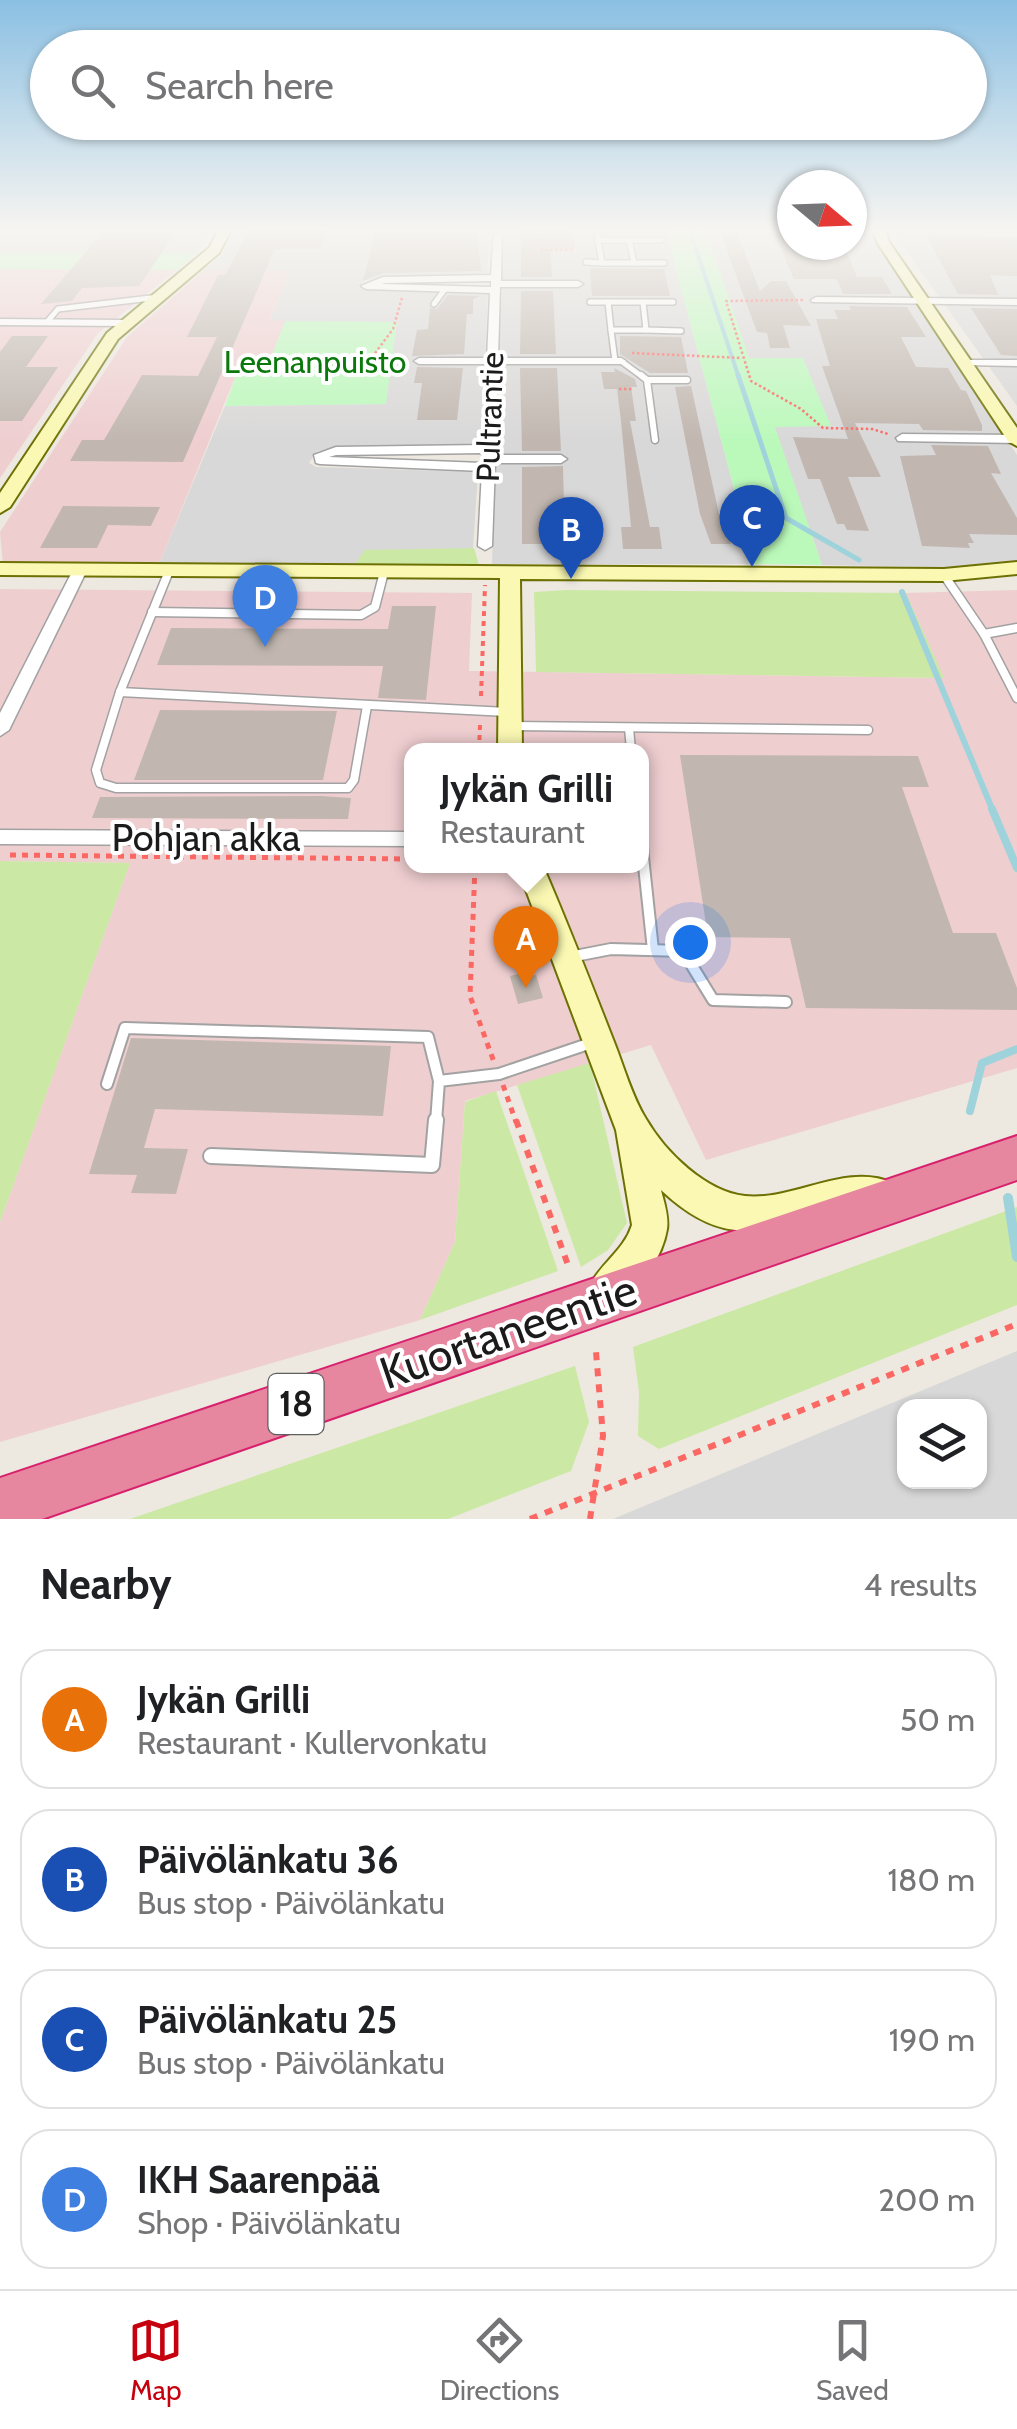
<!DOCTYPE html>
<html lang="en">
<head>
<meta charset="utf-8">
<style>
  :root { --surface:#fff; --page:#f6f6f6; --text:#202124; --muted:#757577; --line:#e0e0e0; --accent:#c6000f }
  body { margin:0; font-family:Cabin,sans-serif; background:var(--page); color:var(--text) }
  .controls { position:absolute; right:30px; bottom:30px; display:grid; overflow:hidden; border-radius:20px; box-shadow:0 2px 8px #0004 }
  .controls button { width:90px; height:90px; display:grid; place-items:center; padding:0; border:0; border-bottom:2px solid var(--line); background:var(--surface); color:var(--text); font:50px sans-serif }
  .compass { position:absolute; left:777px; top:170px; width:90px; height:90px; border-radius:50%; background:var(--surface); box-shadow:0 2px 8px #0004; rotate:109deg }
  .you { position:absolute; left:690px; top:942px; width:35px; height:35px; margin:-25px; border:8px solid #fff; border-radius:50%; background:#1a73e8; box-shadow:0 0 0 15px #1a73e833 }
  .badge { display:grid; place-items:center; width:65px; height:65px; border-radius:50%; background:var(--accent); color:#fff; font-size:32px; font-weight:700 }
  .pin { position:absolute; translate:-50% -82px; filter:drop-shadow(0 2px 5px #0008) }
  .pin::after { content:''; position:absolute; top:52px; width:35px; height:30px; background:inherit; clip-path:polygon(0 0,100% 0,50% 100%) }
  .popup { position:absolute; left:404px; top:743px; width:245px; height:130px; box-sizing:border-box; display:grid; place-content:center; border-radius:20px; background:var(--surface); filter:drop-shadow(0 2px 8px #0005); font-size:32px; white-space:nowrap; color:var(--muted) }
  .popup b { font-size:38px; color:var(--text) }
  .popup::after { content:''; position:absolute; left:50%; top:100%; margin-left:-20px; border:20px solid transparent; border-top-color:var(--surface) }
  .list { margin:0; padding:0; list-style:none }
  h2 { display:flex; justify-content:space-between; align-items:center; height:130px; margin:0; padding:0 40px; font-size:42px }
  h2 small { font-size:32px; font-weight:400; color:var(--muted) }
  .list li { display:grid; grid-template-columns:65px 1fr auto; gap:30px; align-items:center; box-sizing:border-box; height:140px; margin:0 20px 20px; padding:0 20px; border:2px solid var(--line); border-radius:30px }
  .list b { display:block; font-size:38px; white-space:nowrap }
  .list p { margin:0; font-size:32px; white-space:nowrap; color:var(--muted) }
  .list em { font-size:32px; font-style:normal; color:var(--muted) }
  .icon { flex:none; width:55px; height:55px; fill:none; stroke:currentColor; stroke-width:2; stroke-linecap:round; stroke-linejoin:round }
  .map { position:relative; flex:none; width:1017px; height:1519px; overflow:hidden }
  .search { position:absolute; background:var(--surface); box-shadow:0 2px 8px #0004; left:30px; right:30px; top:30px; height:110px; display:flex; align-items:center; gap:25px; box-sizing:border-box; padding:0 35px; border-radius:55px; color:var(--muted); font-size:38px }
  .sheet { height:770px; background:var(--surface) }
  nav { display:flex; justify-content:space-around; align-items:center; box-sizing:border-box; height:140px; border-top:2px solid var(--line); background:var(--surface); font-size:28px; color:var(--muted) }
  nav a { display:grid; justify-items:center; gap:5px }
  nav .on { color:var(--accent) }
  .map>svg:first-child { display:block }
  .residential { fill:#d9d8d8; fill-rule:evenodd }
  .commercial { fill:#efced0; fill-rule:evenodd }
  .grass { fill:#cbe9a4 }
  .park { fill:#bbf9bb }
  .lines { fill:none; stroke-linecap:round; stroke-linejoin:round }
  .stream-far4 { stroke:#9fd3dc; stroke-width:4 }
  .stream-far3 { stroke:#9fd3dc; stroke-width:5 }
  .stream-far2 { stroke:#9fd3dc; stroke-width:6 }
  .stream-far1 { stroke:#9fd3dc; stroke-width:8 }
  .stream { stroke:#9fd3dc; stroke-width:10 }
  .building { fill:#c1b7b0 }
  .lane-far4-casing { stroke:#a2a2a2; stroke-width:8 }
  .lane-far3-casing { stroke:#a2a2a2; stroke-width:9 }
  .lane-far2-casing { stroke:#a2a2a2; stroke-width:11 }
  .lane-far1-casing { stroke:#a2a2a2; stroke-width:14 }
  .lane-casing { stroke:#a2a2a2; stroke-width:18 }
  .street-casing { stroke:#a2a2a2; stroke-width:3 }
  .secondary-casing { stroke:#6d7104; stroke-width:4 }
  .highway-casing { stroke:#d7216d; stroke-width:4 }
  .path-far3 { stroke:#fb6863; stroke-width:2.5; stroke-dasharray:2.5 2.5; stroke-linecap:butt }
  .path-far2 { stroke:#fb6863; stroke-width:4; stroke-dasharray:5 5; stroke-linecap:butt }
  .path-far1 { stroke:#fb6863; stroke-width:5; stroke-dasharray:6 6; stroke-linecap:butt }
  .path { stroke:#fb6863; stroke-width:6; stroke-dasharray:8 8; stroke-linecap:butt }
  .lane-far4 { stroke:#fff; stroke-width:5 }
  .lane-far3 { stroke:#fff; stroke-width:6 }
  .lane-far2 { stroke:#fff; stroke-width:8 }
  .lane-far1 { stroke:#fff; stroke-width:10 }
  .lane { stroke:#fff; stroke-width:14 }
  .street { fill:#fff; fill-rule:evenodd }
  .secondary { fill:#faf8b2; fill-rule:evenodd }
  .highway { fill:#e6869f; fill-rule:evenodd }
  .labels { text-anchor:middle; stroke-width:8; stroke-linejoin:round; paint-order:stroke }
  .far-park-label { font-size:32px; fill:#0a780b; stroke:#fff }
  .far-street-label { font-size:32px; fill:#1b1b1b; stroke:#fff }
  .shield { fill:#fff; stroke:#5f5f5f; stroke-width:2.5 }
  .shield-label { font-size:35px; font-weight:bold; fill:#1b1b1b }
  .street-label { font-size:38px; fill:#1b1b1b; stroke:#fff }
  .near-street-label { font-size:45px; fill:#1b1b1b; stroke:#fff }
</style>
</head>
<body>
<div class="map">
<svg width="1017" height="1519" viewBox="0 0 1017 1519">
  <rect width="100%" height="100%" fill="#ede8e0"/>
  <g class="residential">
    <polygon points="0,228 211,228 197,253 0,253"/>
    <polygon points="490,228 487,276 364,280 358,288 488,292 481,447 328,450 317,451 309,463 316,467 478,472 472,564 159,564 225,406 386,404 270,321 290,271 204,270 221,256 237,229"/>
    <polygon points="504,228 665,228 754,564 492,564"/>
    <polygon points="705,228 792,228 792,245 852,245 852,228 871,233 1017,455 1017,561 981,568 822,565 774,426 830,425 748,358"/>
    <polygon points="896,228 1017,228 1017,406 893,232"/>
    <path d="M 1017,1351 L 1017,1519 L 613,1519 ZM 980,1406 L 980,1482 L 904,1482 L 904,1406 Z"/>
  </g>
  <g class="commercial">
    <polygon points="0,269 177,270 98,333 0,478"/>
    <polygon points="204,270 290,271 270,320 285,321 271,357 243,358 159,564 3,564 0,532 127,337"/>
    <path d="M 0,589 L 472,593 L 469,671 L 943,678 L 906,593 L 1017,590 L 1017,1068 L 706,1160 L 651,1045 L 465,1101 L 455,1242 L 420,1320 L 0,1442 L 0,1222 L 130,863 L 0,861 ZM 411,750 L 641,750 L 641,866 L 411,866 Z"/>
  </g>
  <g class="grass">
    <polygon points="474,548 479,565 355,564 365,550"/>
    <polygon points="567,590 906,593 944,678 536,672 534,592"/>
    <polygon points="0,861 130,863 0,1222"/>
    <polygon points="590,1063 627,1223 608,1250 581,1267 517,1085"/>
    <polygon points="496,1091 558,1271 420,1320 455,1242 465,1102"/>
    <polygon points="1017,1207 1017,1305 659,1449 638,1436 639,1392 633,1347"/>
    <polygon points="575,1366 589,1422 571,1471 448,1519 130,1519"/>
  </g>
  <g class="park">
    <polygon points="665,228 705,228 749,358 803,358 831,426 775,427 822,565 754,564"/>
    <polygon points="0,253 197,253 177,270 0,269"/>
    <polygon points="285,321 397,322 386,404 225,406 243,357 271,357"/>
  </g>
  <g class="lines">
    <polyline class="stream-far4" points="689,228 739,378"/>
    <polyline class="stream-far3" points="738,375 786,518 859,560"/>
    <polyline class="stream-far2" points="902,592 993,811"/>
    <g class="stream-far1">
      <polyline points="992,809 1017,868"/>
      <polyline points="970,1111 982,1063 1017,1049"/>
    </g>
    <polyline class="stream" points="1008,1198 1017,1257"/>
  </g>
  <g class="building">
    <polygon points="521,230 573,230 575,249 550,249 552,277 521,277"/>
    <polygon points="249,231 325,231 320,249 275,249 183,462 70,461 82,440 104,440 142,375 198,376 217,337 187,337 218,275 225,275"/>
    <polygon points="103,232 175,233 139,286 82,288 72,301 41,304"/>
    <polygon points="375,233 477,233 481,271 383,273 363,281"/>
    <polygon points="721,234 737,234 760,291 771,281 786,281 811,326 783,325 790,348 770,348 767,333 757,332"/>
    <polygon points="775,235 791,235 792,245 844,245 857,277 882,277 892,294 843,294 837,279 794,279"/>
    <polygon points="926,235 1017,238 1017,276 990,275 998,295 958,294"/>
    <polygon points="590,268 664,269 670,296 592,296"/>
    <polygon points="521,291 553,291 556,354 520,354"/>
    <polygon points="448,295 480,296 473,299 473,314 467,314 464,354 412,356 417,330 428,329 430,308 437,309"/>
    <polygon points="849,306 907,307 926,337 901,337 916,367 948,368 961,390 966,391 982,425 982,431 923,430 919,424 855,423 881,477 848,477 869,531 847,530 844,524 837,524 820,479 808,479 793,437 848,439 822,366 830,366 816,319 838,319 834,310 851,310"/>
    <polygon points="971,308 1017,309 1017,356 1001,355"/>
    <polygon points="12,336 48,336 26,367 58,367 22,421 0,421 0,352"/>
    <polygon points="620,336 681,337 688,373 650,373 620,354"/>
    <polygon points="417,367 463,368 457,420 417,420 422,383 414,383"/>
    <polygon points="520,368 557,368 561,451 522,451"/>
    <polygon points="614,368 635,379 637,387 631,387 636,421 630,421 650,527 659,527 662,549 623,549 621,527 631,527 621,421 617,389 604,389 601,372 615,372"/>
    <polygon points="691,386 719,514 723,514 731,544 711,544 700,514 675,387"/>
    <polygon points="931,445 988,446 1001,474 991,473 1017,518 1017,535 969,534 974,543 968,543 970,548 922,546 900,456 936,455"/>
    <polygon points="563,466 565,544 522,544 522,467"/>
    <polygon points="63,506 160,507 151,526 108,525 97,548 40,548"/>
    <polygon points="392,606 436,606 426,700 378,698 383,666 157,665 171,628 388,629"/>
    <polygon points="160,710 337,711 323,780 134,780"/>
    <polygon points="680,755 918,756 929,787 902,787 953,933 996,933 1017,988 1017,1010 806,1008 790,938 708,937"/>
    <polygon points="321,796 351,798 348,819 92,818 100,797"/>
    <polygon points="526,972 527,976 536,975 543,998 518,1004 510,976"/>
    <polygon points="131,1038 391,1046 383,1116 155,1109 144,1148 188,1149 176,1194 131,1193 137,1175 89,1174"/>
  </g>
  <g class="lines">
    <defs>
      <g id="lane-far4">
        <polyline points="597,228 598,240"/>
        <polygon points="598,240 629,240 634,263 602,263"/>
        <polyline points="629,240 661,240"/>
        <polyline points="586,262 602,263"/>
        <polyline points="634,263 664,263"/>
        <polyline points="590,302 608,302"/>
        <polygon points="608,302 643,302 646,330 611,330"/>
        <polyline points="643,302 673,302"/>
        <polyline points="434,304 445,289"/>
        <polyline points="47,322 58,309 159,297"/>
        <polyline points="611,330 615,361"/>
        <polyline points="646,330 681,331"/>
        <polyline points="621,361 644,378"/>
      </g>
      <g id="lane-far3">
        <polyline points="641,375 647,380 655,440"/>
        <polyline points="647,380 687,380"/>
      </g>
      <g id="lane-far2">
        <polyline points="169,571 120,692 96,770 100,783 116,788 348,788 354,780 367,706"/>
        <polyline points="944,575 984,634 1017,698"/>
        <polyline points="152,612 361,615 375,607 384,572"/>
        <polyline points="984,634 1017,628"/>
        <polyline points="120,692 507,712"/>
        <polyline points="512,726 868,730"/>
        <polyline points="629,728 631,750"/>
      </g>
      <g id="lane-far1">
        <polyline points="641,838 653,950"/>
        <polyline points="570,957 611,949 683,951 713,1000 786,1002"/>
        <polyline points="107,1084 125,1028 428,1037 439,1081"/>
        <polyline points="436,1122 439,1081 499,1074 594,1042"/>
      </g>
      <polyline id="lane" points="211,1156 432,1165 436,1120"/>
      <g id="street">
        <path d="M 494,228 L 502,228 L 501,281 L 578,281 L 583,284 L 578,287 L 500,287 L 498,358 L 621,358 L 626,361 L 621,364 L 498,364 L 495,455 L 561,455 L 567,459 L 561,463 L 495,463 L 492,546 L 485,550 L 478,546 L 482,471 L 320,464 L 316,463 L 314,455 L 336,447 L 483,445 L 487,364 L 419,364 L 414,361 L 419,358 L 487,358 L 490,293 L 366,289 L 361,286 L 383,277 L 491,275 ZM 491,281 L 491,287 L 382,284 L 384,283 ZM 483,453 L 482,463 L 329,457 L 336,455 Z"/>
        <polygon points="816,297 1017,299 1017,305 812,302 811,300"/>
        <polygon points="0,319 126,320 131,323 126,326 0,325"/>
        <polygon points="960,360 1017,360 1017,366 964,365 960,364"/>
        <polygon points="902,434 1017,435 1017,443 898,441 896,438"/>
        <polygon points="80,566 87,570 9,730 0,736 0,713 73,570"/>
        <polygon points="0,830 411,832 411,846 0,844"/>
      </g>
      <g id="secondary">
        <polygon points="220,228 232,228 219,253 118,339 10,507 0,513 0,493 107,333 209,248"/>
        <polygon points="872,228 884,228 889,242 1017,428 1017,446 1008,441 877,242"/>
        <polygon points="1017,562 1017,574 944,581 520,579 522,750 498,750 500,578 0,575 0,563 944,569"/>
        <path d="M 517,866 L 543,866 C 568,924 591,983 614,1042 C 624,1067 632,1097 646,1119 C 665,1152 706,1192 745,1196 C 795,1201 845,1162 893,1183 L 899,1195 L 893,1207 C 876,1215 857,1211 839,1215 C 763,1229 726,1251 661,1190 C 664,1202 669,1217 667,1229 C 662,1260 636,1296 607,1308 L 594,1302 L 588,1289 C 599,1264 624,1251 632,1225 L 616,1130 Z"/>
      </g>
      <polygon id="highway" points="1017,1136 1017,1180 42,1519 0,1519 0,1478"/>
    </defs>
    <use href="#lane-far4" class="lane-far4-casing"/>
    <use href="#lane-far3" class="lane-far3-casing"/>
    <use href="#lane-far2" class="lane-far2-casing"/>
    <use href="#lane-far1" class="lane-far1-casing"/>
    <use href="#lane" class="lane-casing"/>
    <use href="#street" class="street-casing"/>
    <use href="#secondary" class="secondary-casing"/>
    <use href="#highway" class="highway-casing"/>
    <g class="path-far3">
      <polyline points="542,228 542,250 573,250"/>
      <polyline points="739,228 742,232"/>
      <polyline points="402,298 393,329 370,360 404,361"/>
      <polyline points="803,300 726,301 751,381 801,409 823,428 872,429 888,434"/>
      <polyline points="632,353 742,358"/>
      <polyline points="619,389 634,389"/>
    </g>
    <g class="path-far2">
      <polyline points="481,696 485,585"/>
      <polyline points="479,750 480,725"/>
    </g>
    <g class="path-far1">
      <polyline points="10,855 411,859"/>
      <polyline points="475,866 470,996 494,1062"/>
      <polyline points="503,1085 516,1122"/>
    </g>
    <g class="path">
      <polyline points="516,1120 569,1268"/>
      <polyline points="530,1519 1017,1324"/>
      <polyline points="590,1519 603,1436 596,1352"/>
    </g>
    <use href="#lane-far4" class="lane-far4"/>
    <use href="#lane-far3" class="lane-far3"/>
    <use href="#lane-far2" class="lane-far2"/>
    <use href="#lane-far1" class="lane-far1"/>
    <use href="#lane" class="lane"/>
    <use href="#street" class="street"/>
    <use href="#secondary" class="secondary"/>
    <use href="#highway" class="highway"/>
  </g>
  <linearGradient id="sky" x2="0" y2="1"><stop stop-color="#8bc0e3"/><stop offset="0.52" stop-color="#f7f5f1"/><stop offset="1" stop-color="#f7f5f1" stop-opacity="0"/></linearGradient>
  <rect width="1017" height="441" fill="url(#sky)"/>
  <g class="labels">
    <g class="far-park-label">
      <text x="315" y="373">Leenanpuisto</text>
    </g>
    <g class="far-street-label">
      <text transform="translate(490 417) rotate(-88)" y="11">Pultrantie</text>
    </g>
    <rect class="shield" x="268.5" y="1374" width="55" height="60" rx="8"/>
    <g class="shield-label">
      <text x="296" y="1416">18</text>
    </g>
    <g class="street-label">
      <text x="206" y="851">Pohjan akka</text>
    </g>
    <g class="near-street-label">
      <text transform="translate(508 1331) rotate(-19)" y="16">Kuortaneentie</text>
    </g>
  </g>
</svg>
<div class="controls">
<button><svg class="icon" aria-label="layers" viewBox="0 0 24 24"><path d="M12 4l9 5-9 5-9-5zM3 14l9 5 9-5"/></svg></button>
</div>
<svg class="compass" viewBox="-18 -18 36 36"><path d="M0-13l5 13h-10z" fill="#e53935"/><path d="M0 13l5-13h-10z" fill="#757577"/></svg>
<div class="you"></div>
<div class="pin badge" style="left:526px;top:988px;background:#e8710a">A</div>
<div class="popup"><b>Jykän Grilli</b>Restaurant</div>
<div class="pin badge" style="left:571px;top:579px;background:#1a4fb4">B</div>
<div class="pin badge" style="left:752px;top:567px;background:#1a4fb4">C</div>
<div class="pin badge" style="left:265px;top:647px;background:#3f7fe0">D</div>
<div class="search"><svg class="icon" aria-label="search" viewBox="0 0 24 24"><circle cx="10" cy="10" r="6"/><path d="M15 15l6 6"/></svg>Search here</div>
</div>
<section class="sheet">
<h2>Nearby<small>4 results</small></h2>
<ul class="list">
<li><span class="badge" style="background:#e8710a">A</span><div><b>Jykän Grilli</b><p>Restaurant · Kullervonkatu</p></div><em>50 m</em></li>
<li><span class="badge" style="background:#1a4fb4">B</span><div><b>Päivölänkatu 36</b><p>Bus stop · Päivölänkatu</p></div><em>180 m</em></li>
<li><span class="badge" style="background:#1a4fb4">C</span><div><b>Päivölänkatu 25</b><p>Bus stop · Päivölänkatu</p></div><em>190 m</em></li>
<li><span class="badge" style="background:#3f7fe0">D</span><div><b>IKH Saarenpää</b><p>Shop · Päivölänkatu</p></div><em>200 m</em></li>
</ul>
</section>
<nav>
<a class="on"><svg class="icon" aria-label="map" viewBox="0 0 24 24"><path d="M3 6l6-2 6 2 6-2v14l-6 2-6-2-6 2zM9 4v14M15 6v14"/></svg>Map</a>
<a><svg class="icon" aria-label="directions" viewBox="0 0 24 24"><path d="M12 3l9 9-9 9-9-9zM9 14v-3h6M13 9l2 2-2 2"/></svg>Directions</a>
<a><svg class="icon" aria-label="saved" viewBox="0 0 24 24"><path d="M7 4h10v16l-5-4-5 4z"/></svg>Saved</a>
</nav>
</body>
</html>
